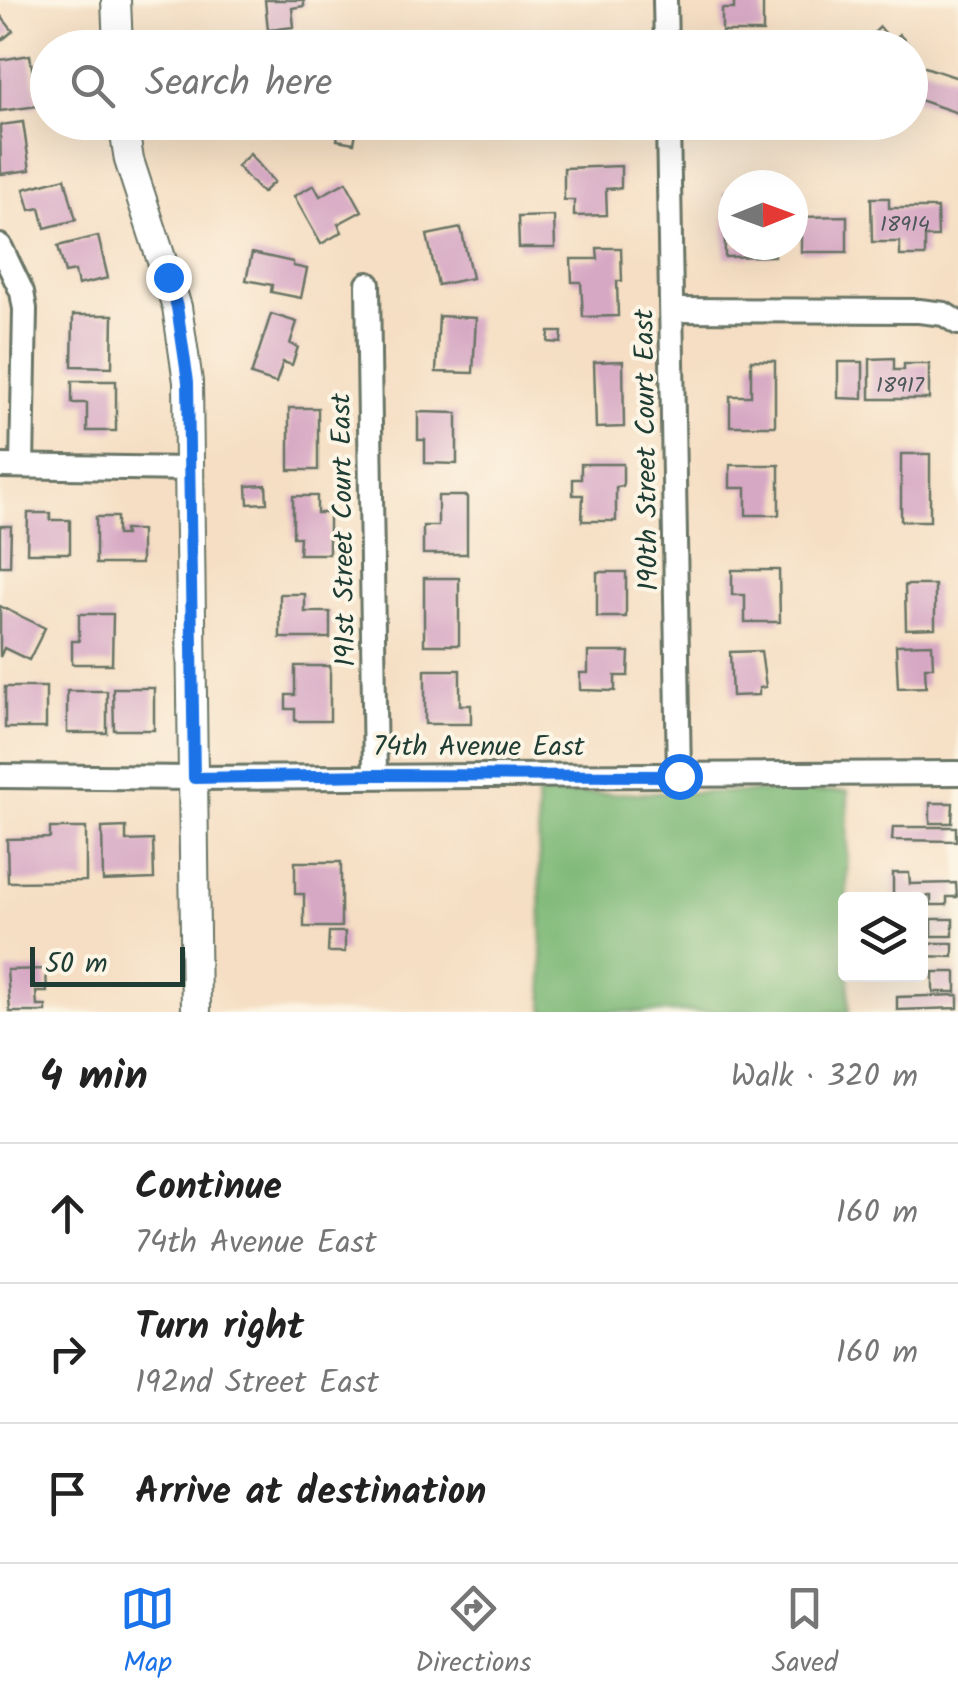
<!DOCTYPE html>
<html lang="en">
<head>
<meta charset="utf-8">
<style>
  :root { --surface:#fff; --page:#f2f2f2; --text:#222; --muted:#767676; --line:#e0e0e0; --accent:#1a73e8 }
  body { margin:0; font-family:Kalam,sans-serif; background:var(--page); color:var(--text) }
  .controls { position:absolute; right:30px; bottom:30px; display:grid; overflow:hidden; border-radius:10px; box-shadow:0 10px 40px #0002 }
  .controls button { width:90px; height:90px; display:grid; place-items:center; padding:0; border:0; border-bottom:2px solid var(--line); background:var(--surface); color:var(--text); font:50px sans-serif }
  .compass { position:absolute; left:718px; top:170px; width:90px; height:90px; border-radius:50%; background:var(--surface); box-shadow:0 10px 40px #0002; rotate:89deg }
  .scale { position:absolute; left:30px; bottom:25px; width:155px; box-sizing:border-box; padding-left:10px; border:5px solid #1f3d34; border-top:0; font-size:28px; line-height:35px; white-space:nowrap; color:#1f3d34; -webkit-text-stroke:8px #fcf5e5; paint-order:stroke }
  .stop { position:absolute; width:30px; height:30px; margin:-22px; border:8px solid #1a73e8; border-radius:50%; background:#fff }
  .stop.end { background:#1a73e8; border-color:#fff; box-shadow:0 2px 10px #0008 }
  .list { margin:0; padding:0; list-style:none }
  h2 { display:flex; justify-content:space-between; align-items:center; height:130px; margin:0; padding:0 40px; font-size:42px }
  h2 small { font-size:32px; font-weight:400; color:var(--muted) }
  .list li { display:grid; grid-template-columns:65px 1fr auto; gap:30px; align-items:center; box-sizing:border-box; height:140px; padding:0 40px; border-top:2px solid var(--line) }
  .list b { display:block; font-size:38px; white-space:nowrap }
  .list p { margin:0; font-size:32px; white-space:nowrap; color:var(--muted) }
  .list em { font-size:32px; font-style:normal; color:var(--muted) }
  .icon { flex:none; width:55px; height:55px; fill:none; stroke:currentColor; stroke-width:2; stroke-linecap:round; stroke-linejoin:round }
  .map { position:relative; flex:none; width:958px; height:1012px; overflow:hidden }
  .search { position:absolute; background:var(--surface); box-shadow:0 10px 40px #0002; left:30px; right:30px; top:30px; height:110px; display:flex; align-items:center; gap:25px; box-sizing:border-box; padding:0 35px; border-radius:55px; color:var(--muted); font-size:38px }
  .sheet { height:550px; background:var(--surface) }
  nav { display:flex; justify-content:space-around; align-items:center; box-sizing:border-box; height:140px; border-top:2px solid var(--line); background:var(--surface); font-size:28px; color:var(--muted) }
  nav a { display:grid; justify-items:center; gap:5px }
  nav .on { color:var(--accent) }
  .map>svg:first-child { display:block }
  .forest { fill:#7fb978; stroke:#4f7b56; stroke-width:2.5 }
  .building { fill:#d7a8c4 }
  .lines { fill:none; stroke-linecap:round; stroke-linejoin:round }
  .minor-casing { stroke:#6a7566; stroke-width:28 }
  .tertiary-casing { stroke:#6a7566; stroke-width:32 }
  .minor { stroke:#fff; stroke-width:22 }
  .tertiary { stroke:#fff; stroke-width:28 }
  .route { stroke:#1a73e8; stroke-width:12 }
  .labels { text-anchor:middle; stroke-width:8; stroke-linejoin:round; paint-order:stroke }
  .number-label { font-size:22px; fill:#4d5858 }
  .street-label { font-size:28px; fill:#1f3d34; stroke:#fcf5e5 }
</style>
</head>
<body>
<div class="map">
<svg width="958" height="1012" viewBox="0 0 958 1012">
  <rect width="100%" height="100%" fill="#fcf5e5"/>
  <filter id="ink" filterUnits="userSpaceOnUse"><feTurbulence type="fractalNoise" baseFrequency=".01" numOctaves="2"/><feDisplacementMap in="SourceGraphic" scale="20" xChannelSelector="R" yChannelSelector="G"/><feConvolveMatrix kernelMatrix="1 2 1 2 8 2 1 2 1" color-interpolation-filters="sRGB"/></filter>
  <filter id="wash" filterUnits="userSpaceOnUse"><feTurbulence type="fractalNoise" baseFrequency=".0048" numOctaves="4" result="noise"/><feDisplacementMap in="SourceGraphic" scale="40" xChannelSelector="R" yChannelSelector="G"/><feGaussianBlur stdDeviation="2.25" result="paint"/><feColorMatrix in="noise" values="0 0 0 0 0 0 0 0 0 0 0 0 0 0 0 0 0 1.4 0 .05"/><feComposite in="paint" operator="in"/></filter>
  <g filter="url(#wash)">
    <rect width="100%" height="100%" fill="#f5dec3"/>
    <polygon class="forest" points="848,791 846,974 849,975 849,1012 544,1012 537,794"/>
    <g id="blocks">
      <g class="building">
        <polygon points="265,0 304,0 304,6 292,8 294,27 268,30"/>
        <polygon points="734,0 763,0 763,32 722,32 722,9 734,9"/>
        <polygon points="0,15 13,31 2,40 0,38"/>
        <polygon points="880,27 892,41 899,34 912,48 858,48"/>
        <polygon points="499,36 499,48 474,48 474,37"/>
        <polygon points="605,40 605,48 561,48 561,41"/>
        <polygon points="30,55 38,106 0,111 0,60"/>
        <polygon points="919,65 958,78 958,113 910,97"/>
        <polygon points="23,122 30,170 1,174 0,125"/>
        <polygon points="340,122 358,122 354,143 337,140"/>
        <polygon points="250,154 274,182 262,193 237,166"/>
        <polygon points="621,166 621,188 606,189 607,215 574,216 574,200 564,200 564,168"/>
        <polygon points="65,178 76,220 45,228 40,208 30,210 24,189"/>
        <polygon points="346,182 362,211 338,224 342,232 321,244 294,196 314,185 320,196"/>
        <polygon points="724,192 733,192 733,245 774,245 774,256 725,257"/>
        <polygon points="871,198 889,198 889,208 937,208 938,237 925,237 925,256 900,256 900,242 872,242"/>
        <polygon points="554,216 555,248 519,248 518,217"/>
        <polygon points="847,216 847,252 801,252 801,217"/>
        <polygon points="461,228 472,278 438,285 427,235"/>
        <polygon points="98,236 108,278 78,285 75,271 65,273 58,246"/>
        <polygon points="597,248 621,248 622,281 617,281 618,316 583,317 581,282 572,282 571,259 598,259"/>
        <polygon points="252,253 293,262 293,266 307,269 301,298 271,292 272,285 246,280"/>
        <polygon points="271,314 297,322 290,344 298,347 292,365 283,362 276,383 251,375"/>
        <polygon points="73,315 113,315 112,367 72,366"/>
        <polygon points="439,316 476,318 473,373 436,372"/>
        <polygon points="549,332 562,332 561,343 548,342"/>
        <polygon points="894,358 894,370 904,370 904,364 929,364 929,399 870,399 870,359"/>
        <polygon points="751,360 775,361 775,426 730,426 730,396 751,396"/>
        <polygon points="623,361 624,427 596,428 594,362"/>
        <polygon points="838,362 863,362 863,399 838,398"/>
        <polygon points="72,381 116,381 116,431 87,431 87,403 72,403"/>
        <rect x="289" y="408" width="29" height="62"/>
        <polygon points="418,412 457,413 457,464 425,463 425,440 418,440"/>
        <rect x="901" y="454" width="29" height="67"/>
        <polygon points="581,464 623,464 623,486 616,487 616,521 582,521 583,495 573,495 573,479 581,479"/>
        <polygon points="730,465 779,465 779,515 746,515 746,488 730,488"/>
        <polygon points="266,485 267,503 248,504 247,486"/>
        <polygon points="293,496 317,496 317,513 329,513 329,554 299,554 300,537 293,537"/>
        <polygon points="438,496 467,496 467,554 423,554 423,526 438,526"/>
        <polygon points="28,513 50,513 50,520 70,520 70,553 27,553"/>
        <polygon points="96,517 117,517 117,535 125,535 124,530 141,530 141,564 96,564"/>
        <polygon points="0,526 11,526 10,566 0,566"/>
        <polygon points="732,570 779,570 780,622 745,622 745,595 732,595"/>
        <rect x="597" y="572" width="29" height="45"/>
        <rect x="424" y="578" width="35" height="67"/>
        <polygon points="905,585 935,585 935,628 906,629"/>
        <polygon points="280,594 305,594 305,612 330,612 330,638 280,638"/>
        <polygon points="0,606 45,628 29,660 4,648 0,657"/>
        <polygon points="79,614 113,614 112,664 72,664 72,641 79,641"/>
        <polygon points="932,644 933,667 925,667 926,687 898,688 896,645"/>
        <polygon points="761,651 766,687 759,688 759,695 732,696 730,652"/>
        <polygon points="588,652 629,652 628,676 615,676 615,691 580,690 580,673 588,673"/>
        <polygon points="295,666 330,666 330,721 295,721 295,709 286,709 286,695 295,695"/>
        <polygon points="425,670 460,670 460,705 471,705 471,724 425,724"/>
        <rect x="5" y="687" width="41" height="41"/>
        <polygon points="113,688 154,688 154,730 114,730"/>
        <rect x="67" y="691" width="40" height="42"/>
        <polygon points="930,803 953,803 952,823 930,823"/>
        <polygon points="126,827 126,841 153,840 154,879 103,881 102,828"/>
        <polygon points="893,827 956,827 956,841 892,840"/>
        <polygon points="50,828 86,828 86,881 8,882 7,839 50,838"/>
        <polygon points="295,862 341,862 341,927 304,927 304,894 295,894"/>
        <polygon points="893,873 909,873 910,884 956,883 957,897 947,897 947,905 931,905 931,896 893,897"/>
        <rect x="932" y="919" width="21" height="17"/>
        <polygon points="329,932 345,932 345,952 328,952"/>
        <polygon points="920,943 953,943 953,957 920,956"/>
        <polygon points="46,969 47,992 36,992 37,1006 46,1006 46,1012 10,1012 7,970"/>
        <rect x="933" y="972" width="23" height="20"/>
        <polygon points="958,995 958,1008 897,1010 897,997"/>
      </g>
    </g>
  </g>
  <g filter="url(#ink)">
    <use href="#blocks" fill-opacity="0" stroke="#6a7566" stroke-width="2.5"/>
    <g class="lines">
      <defs>
        <g id="minor">
          <polyline points="665,0 666,48"/>
          <polyline points="668,122 679,776"/>
          <polyline points="0,246 22,292 25,309 22,466"/>
          <polyline points="368,284 375,775"/>
          <polyline points="673,310 919,311 944,314 958,323"/>
          <polyline points="0,466 189,469"/>
          <polyline points="0,776 193,778 958,773"/>
        </g>
        <g id="tertiary">
          <polyline points="116,0 118,48"/>
          <polyline points="123,122 129,160 177,307 188,382 196,1012"/>
        </g>
      </defs>
      <use href="#minor" class="minor-casing"/>
      <use href="#tertiary" class="tertiary-casing"/>
      <use href="#minor" class="minor"/>
      <use href="#tertiary" class="tertiary"/>
    </g>
  </g>
  <g class="lines" filter="url(#ink)">
    <polyline class="route" points="168,277 177,307 188,382 194,778 375,775 679,776"/>
  </g>
  <g class="labels">
    <g class="number-label">
      <text x="905" y="231">18914</text>
      <text x="900" y="392">18917</text>
    </g>
    <g class="street-label">
      <text transform="translate(645 450) rotate(-91)" y="10">190th Street Court East</text>
      <text transform="translate(342 530) rotate(-91)" y="10">191st Street Court East</text>
      <text x="479" y="755">74th Avenue East</text>
    </g>
  </g>
</svg>
<div class="controls">
<button><svg class="icon" aria-label="layers" viewBox="0 0 24 24"><path d="M12 4l9 5-9 5-9-5zM3 14l9 5 9-5"/></svg></button>
</div>
<svg class="compass" viewBox="-18 -18 36 36"><path d="M0-13l5 13h-10z" fill="#e53935"/><path d="M0 13l5-13h-10z" fill="#767676"/></svg>
<div class="scale">50 m</div>
<div class="stop" style="left:679px;top:776px"></div>
<div class="stop end" style="left:168px;top:277px"></div>
<div class="search"><svg class="icon" aria-label="search" viewBox="0 0 24 24"><circle cx="10" cy="10" r="6"/><path d="M15 15l6 6"/></svg>Search here</div>
</div>
<section class="sheet">
<h2>4 min<small>Walk · 320 m</small></h2>
<ul class="list">
<li><svg class="icon" aria-label="ahead" viewBox="0 0 24 24"><path d="M12 20V5M6 11l6-6 6 6"/></svg><div><b>Continue</b><p>74th Avenue East</p></div><em>160 m</em></li>
<li><svg class="icon" aria-label="right" viewBox="0 0 24 24"><path d="M7 20v-9h11M14 6l5 5-5 5"/></svg><div><b>Turn right</b><p>192nd Street East</p></div><em>160 m</em></li>
<li><svg class="icon" aria-label="arrive" viewBox="0 0 24 24"><path d="M6 21V4h12l-3 4 3 4H6"/></svg><div><b>Arrive at destination</b></div></li>
</ul>
</section>
<nav>
<a class="on"><svg class="icon" aria-label="map" viewBox="0 0 24 24"><path d="M3 6l6-2 6 2 6-2v14l-6 2-6-2-6 2zM9 4v14M15 6v14"/></svg>Map</a>
<a><svg class="icon" aria-label="directions" viewBox="0 0 24 24"><path d="M12 3l9 9-9 9-9-9zM9 14v-3h6M13 9l2 2-2 2"/></svg>Directions</a>
<a><svg class="icon" aria-label="saved" viewBox="0 0 24 24"><path d="M7 4h10v16l-5-4-5 4z"/></svg>Saved</a>
</nav>
</body>
</html>
